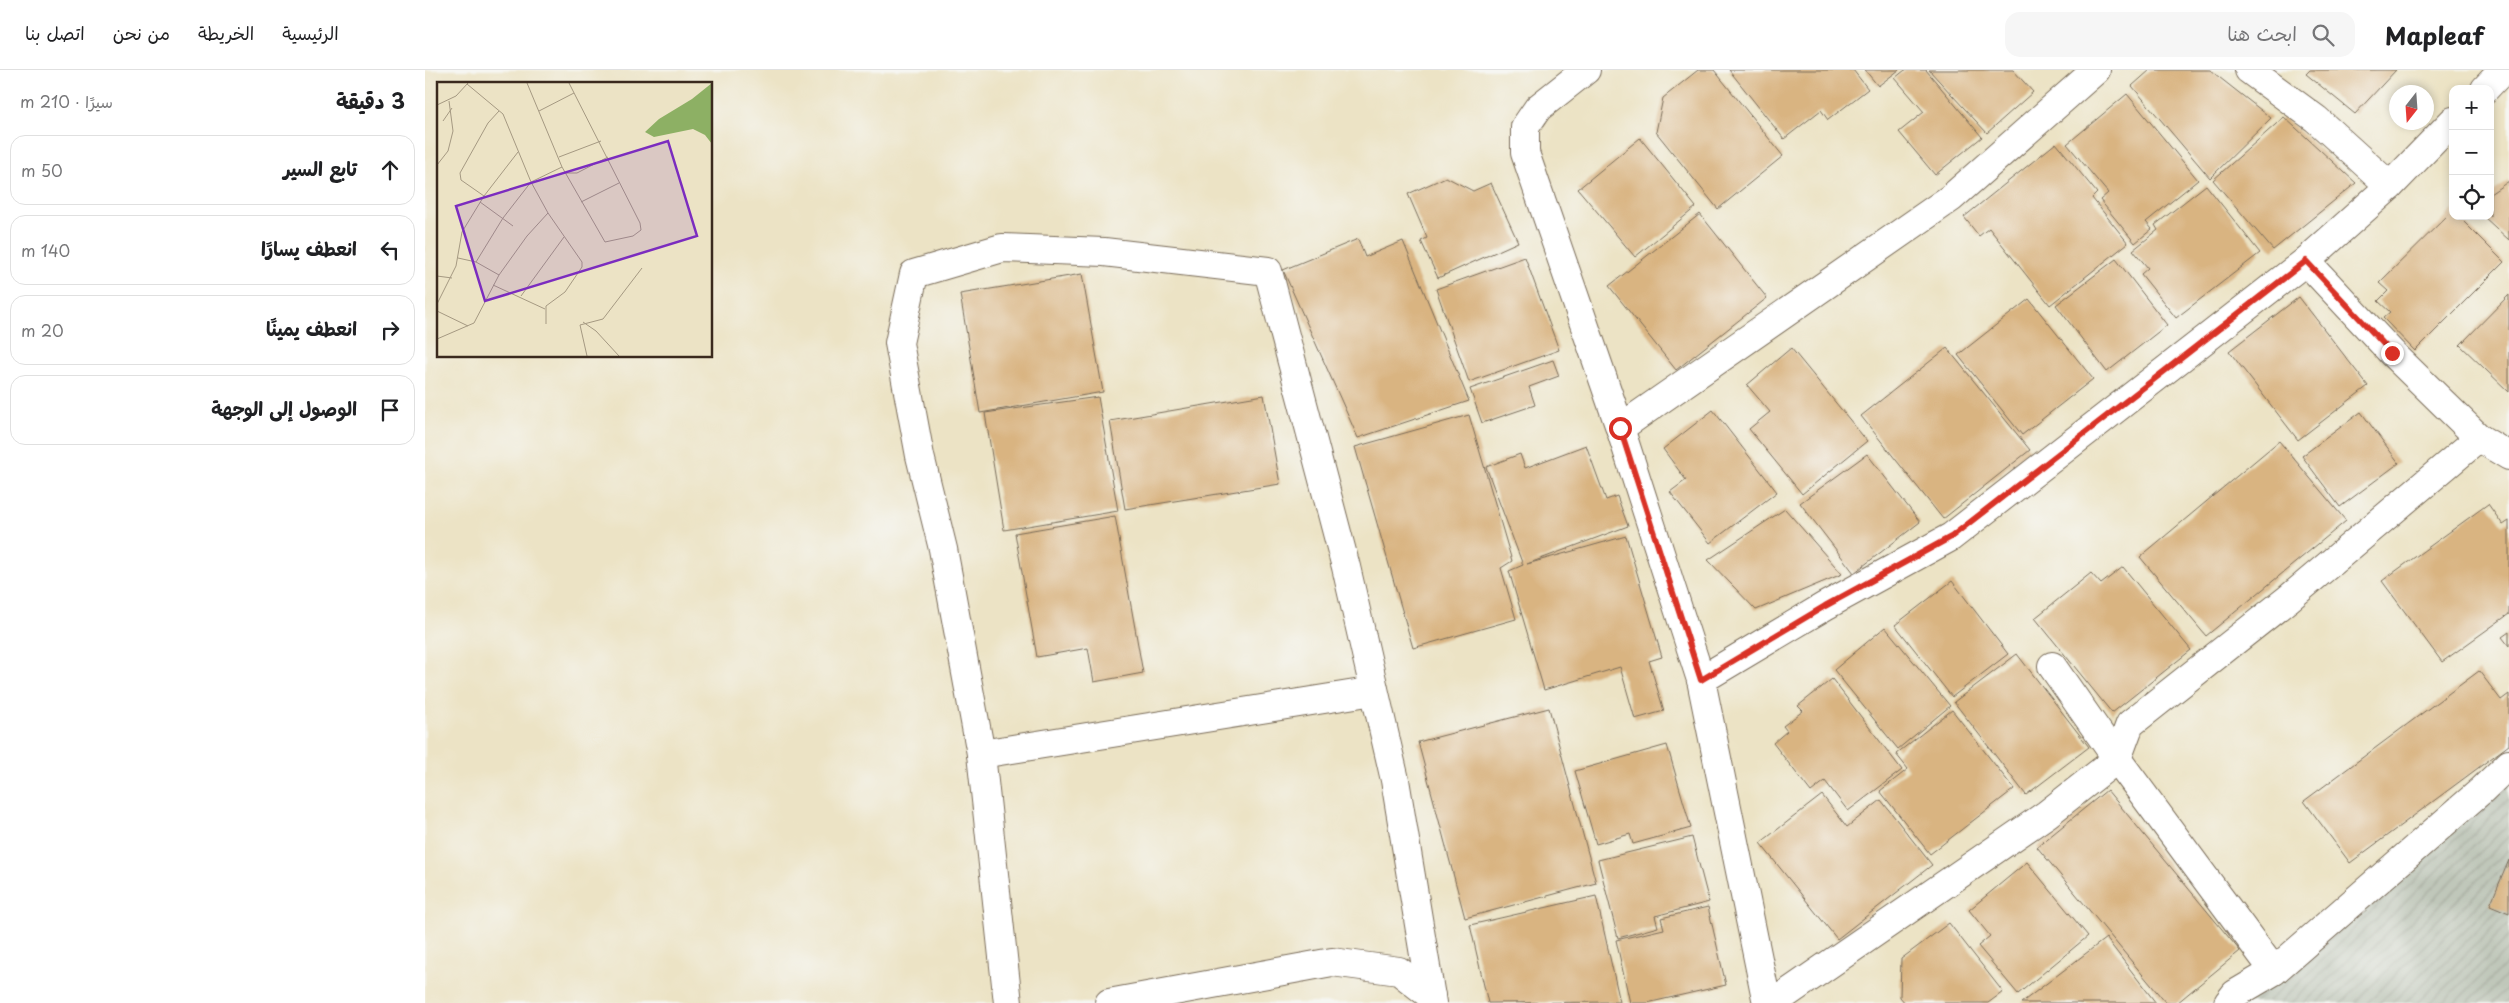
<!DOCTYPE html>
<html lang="ar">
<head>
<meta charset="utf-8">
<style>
  :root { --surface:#fff; --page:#f6f6f6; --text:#202124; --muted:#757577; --line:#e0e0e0 }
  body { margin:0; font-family:"Playpen Sans","Playpen Sans Arabic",sans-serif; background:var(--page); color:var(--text); direction:rtl }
  .controls { position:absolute; right:15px; top:15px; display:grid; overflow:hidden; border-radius:10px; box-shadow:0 2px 8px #0003 }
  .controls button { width:45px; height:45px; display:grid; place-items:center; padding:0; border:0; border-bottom:1px solid var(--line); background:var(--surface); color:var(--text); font:25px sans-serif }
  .compass { position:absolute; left:1964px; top:15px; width:45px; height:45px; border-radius:50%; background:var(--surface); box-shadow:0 2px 8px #0003; rotate:197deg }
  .stop { position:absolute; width:15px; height:15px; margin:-11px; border:4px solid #d93025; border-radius:50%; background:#fff }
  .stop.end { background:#d93025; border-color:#fff; box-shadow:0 1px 5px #0008 }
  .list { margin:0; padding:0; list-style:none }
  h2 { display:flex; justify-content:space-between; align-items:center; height:65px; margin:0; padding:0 20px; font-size:21px }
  h2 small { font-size:16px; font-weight:400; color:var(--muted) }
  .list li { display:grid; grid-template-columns:32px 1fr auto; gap:15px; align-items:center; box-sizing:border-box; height:70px; margin:0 10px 10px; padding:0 10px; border:1px solid var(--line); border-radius:15px }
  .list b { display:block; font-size:19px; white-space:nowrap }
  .list em { font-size:16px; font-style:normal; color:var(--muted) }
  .icon { flex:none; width:28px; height:28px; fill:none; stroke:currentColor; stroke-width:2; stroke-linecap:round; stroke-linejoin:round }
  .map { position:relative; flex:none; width:2084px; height:933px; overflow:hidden; direction:ltr }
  header { display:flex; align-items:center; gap:30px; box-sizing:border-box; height:70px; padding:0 25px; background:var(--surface); border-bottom:1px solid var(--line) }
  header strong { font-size:24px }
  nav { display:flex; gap:28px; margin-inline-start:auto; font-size:18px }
  .search { width:350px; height:45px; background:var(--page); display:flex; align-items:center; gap:12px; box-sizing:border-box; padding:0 18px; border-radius:15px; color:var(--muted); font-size:19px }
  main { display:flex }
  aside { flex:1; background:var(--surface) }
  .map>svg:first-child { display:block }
  .industrial { fill:url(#industrial-furrows) }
  .building { fill:#d9b481 }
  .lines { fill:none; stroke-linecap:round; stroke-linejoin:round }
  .minor-casing { stroke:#796b58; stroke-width:30 }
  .minor { stroke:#fff; stroke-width:28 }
  .route { stroke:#d93025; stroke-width:6 }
  .inset-road { fill:none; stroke:#a59982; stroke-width:1 }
  .view { fill:#7b2cbf; fill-opacity:0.15; stroke:#7b2cbf; stroke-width:2.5 }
  .inset-edge { fill:none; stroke:#3b2a1e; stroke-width:2.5 }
</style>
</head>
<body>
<header>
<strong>Mapleaf</strong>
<div class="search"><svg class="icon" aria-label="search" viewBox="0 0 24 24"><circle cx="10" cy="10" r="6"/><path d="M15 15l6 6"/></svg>ابحث هنا</div>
<nav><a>الرئيسية</a><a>الخريطة</a><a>من نحن</a><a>اتصل بنا</a></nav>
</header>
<main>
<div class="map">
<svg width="2084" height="933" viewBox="0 0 2084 933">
  <defs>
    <pattern id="industrial-furrows" width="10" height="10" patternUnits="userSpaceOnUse" patternTransform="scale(1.25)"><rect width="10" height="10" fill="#c0c7ba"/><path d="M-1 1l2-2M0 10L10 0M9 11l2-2" fill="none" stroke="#a6ab9f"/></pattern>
  </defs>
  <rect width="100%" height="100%" fill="#f6f6f2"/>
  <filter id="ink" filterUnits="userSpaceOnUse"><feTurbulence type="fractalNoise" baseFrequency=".02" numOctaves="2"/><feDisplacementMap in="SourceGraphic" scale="10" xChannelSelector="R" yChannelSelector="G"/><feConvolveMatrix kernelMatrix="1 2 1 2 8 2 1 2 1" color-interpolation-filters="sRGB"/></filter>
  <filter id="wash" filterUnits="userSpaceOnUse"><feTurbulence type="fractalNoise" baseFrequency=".0096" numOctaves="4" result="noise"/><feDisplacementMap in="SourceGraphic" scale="20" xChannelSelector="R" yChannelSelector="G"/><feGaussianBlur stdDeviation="1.12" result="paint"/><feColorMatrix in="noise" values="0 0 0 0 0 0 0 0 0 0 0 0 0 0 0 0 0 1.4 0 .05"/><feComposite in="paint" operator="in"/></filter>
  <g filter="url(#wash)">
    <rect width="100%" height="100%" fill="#ece3c5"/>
    <polygon class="industrial" points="2084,694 2084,933 1803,933"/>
    <g id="blocks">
      <g class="building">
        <polygon points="1273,0 1289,0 1358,86 1293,139 1231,62 1238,28"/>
        <polygon points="1304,0 1428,0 1443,19 1403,50 1396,40 1359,69"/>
        <polygon points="1440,0 1474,0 1453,16"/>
        <polygon points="1480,0 1501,0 1557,67 1510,105 1474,62 1499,42 1470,8"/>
        <polygon points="1504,0 1588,0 1608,22 1562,63"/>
        <polygon points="1725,0 1785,0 1846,48 1785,108 1707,16"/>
        <polygon points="1885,0 1971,0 1930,44 1881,4"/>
        <polygon points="1702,24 1773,110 1721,152 1727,159 1710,173 1675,130 1683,123 1642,74"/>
        <polygon points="1859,47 1931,113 1848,180 1788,110"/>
        <polygon points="1215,68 1271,137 1210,187 1153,119"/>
        <polygon points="1631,73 1672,123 1667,128 1703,173 1625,235 1564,158 1554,166 1539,147"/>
        <polygon points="1021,107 1048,121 1066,113 1093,172 1013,208 996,171 1002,168 983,124"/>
        <polygon points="2084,111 2084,170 2058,146 2065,146 2065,124"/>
        <polygon points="1781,115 1835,183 1751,248 1716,204 1723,198 1708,180 1733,160 1730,155"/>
        <polygon points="2028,140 2028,146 2033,146 2079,192 1990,281 1958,248 1965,242 1953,231 1963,221 1954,213"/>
        <polygon points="1275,144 1342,228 1251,300 1184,216"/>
        <polygon points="933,169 940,187 978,171 1044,331 933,368 858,200"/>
        <polygon points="1100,187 1134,280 1044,312 1011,219"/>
        <polygon points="1691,189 1742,255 1682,302 1631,235"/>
        <polygon points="657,204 678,322 555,343 535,224"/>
        <polygon points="2084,225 2084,322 2035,275"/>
        <polygon points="1874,227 1943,316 1873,370 1804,281"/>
        <polygon points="1604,229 1668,309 1597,365 1533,285"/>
        <polygon points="1366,278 1442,371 1377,424 1324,359 1345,342 1322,315"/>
        <polygon points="1522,278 1605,380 1518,449 1436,346"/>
        <polygon points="1128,290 1134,306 1104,317 1110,335 1057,353 1045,319"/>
        <polygon points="839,325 855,414 700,439 685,351"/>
        <polygon points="673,327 693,441 579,460 560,343"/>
        <polygon points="1288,340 1352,422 1285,473 1245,422 1261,410 1238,379"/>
        <polygon points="1936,342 1974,393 1915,437 1877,386"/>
        <polygon points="1044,345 1087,491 1076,498 1091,549 988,578 930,377"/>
        <polygon points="1854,371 1921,451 1781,566 1715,487"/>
        <polygon points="1161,375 1181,430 1192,426 1203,456 1102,494 1201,466 1237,587 1224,591 1239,641 1210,649 1195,597 1119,620 1084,501 1098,495 1061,397 1095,384 1100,398"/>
        <polygon points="1442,384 1495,452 1429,503 1375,433"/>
        <polygon points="2063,434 2078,455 2084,451 2084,544 2017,592 1957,511"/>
        <polygon points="1360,439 1417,504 1331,540 1283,490"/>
        <polygon points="690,446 718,603 669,612 663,578 612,587 590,463"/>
        <polygon points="1698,497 1766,580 1687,643 1610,548 1666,503 1676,514"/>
        <polygon points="1527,511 1583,584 1527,627 1470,555"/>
        <polygon points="1460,557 1525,636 1473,679 1409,600"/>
        <polygon points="2084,562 2084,576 2077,567"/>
        <polygon points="1592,584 1664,677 1601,725 1529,632"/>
        <polygon points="2054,601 2076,630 2084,624 2084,675 1925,793 1879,731"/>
        <polygon points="1407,609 1477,700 1423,741 1400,711 1386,722 1348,673 1362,661 1358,656 1378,641 1373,636"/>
        <polygon points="1124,638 1171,813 1040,848 993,672"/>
        <polygon points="1527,640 1589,719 1505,784 1455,721 1483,699 1471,684"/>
        <polygon points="1242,675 1266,758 1208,774 1205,764 1171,774 1150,701"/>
        <polygon points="1682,720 1815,881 1752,933 1741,933 1612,777"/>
        <polygon points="1397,725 1422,757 1456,730 1507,795 1412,869 1335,773"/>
        <polygon points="1267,767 1284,832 1230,846 1233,857 1193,868 1173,790"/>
        <polygon points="2084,790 2084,843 2065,835"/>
        <polygon points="1602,792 1663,866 1593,924 1553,876 1565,866 1544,840"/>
        <polygon points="1171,826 1195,932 1063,933 1045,855"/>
        <polygon points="1283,837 1301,915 1222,933 1205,933 1191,870 1239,859 1236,848"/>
        <polygon points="1524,853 1578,922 1563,933 1480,933 1475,927 1476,889"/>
        <polygon points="1681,868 1731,933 1596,933"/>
      </g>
    </g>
  </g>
  <g filter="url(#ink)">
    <use href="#blocks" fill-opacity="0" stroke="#796b58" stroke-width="1"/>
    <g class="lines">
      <defs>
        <g id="minor">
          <polyline points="1161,0 1113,38 1100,57 1100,83 1195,358 1276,610 1342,933"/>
          <polyline points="1824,0 1891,49 1965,116"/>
          <polyline points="2060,19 2078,0"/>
          <polyline points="1881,191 1967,283 2054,368 2084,386"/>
          <polyline points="1195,358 1526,128 1671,0"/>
          <polyline points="1627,596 1692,689 1849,901"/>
          <polyline points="1276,610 1400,536 1526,467 1881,191 1965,116 2028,51"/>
          <polyline points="556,684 949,621"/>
          <polyline points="583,933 556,684 518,479 495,386 474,273 489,204 577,178 679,182 843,201 921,497 970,710 1007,933"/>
          <polyline points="684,933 907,892 974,901 1006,926"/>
          <polyline points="1348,933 1622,744 1692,689 1705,654 1863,529 2054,368"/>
          <polyline points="1803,933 1810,924 1849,901 2057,720 2084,694"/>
        </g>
      </defs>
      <use href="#minor" class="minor-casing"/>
      <use href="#minor" class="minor"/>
    </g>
  </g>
  <g class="lines" filter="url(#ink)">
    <polyline class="route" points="1195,358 1276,610 1400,536 1526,467 1881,191 1967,283"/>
  </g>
  <g transform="translate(12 12)">
    <rect width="275" height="275" fill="#ece3c5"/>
    <path d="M 275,1 L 275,62 L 268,53 L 256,47 L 217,55 L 208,50 L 222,37 L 255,17 Z" fill="#8db064"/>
    <path class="inset-road" d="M 90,1 L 125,85 L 168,160 L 196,154 L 204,148 L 203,141 L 132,1M 30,2 L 66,32 L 94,100 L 111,131 L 145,180 L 145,185 L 128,210 L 109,224 L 109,242M 0,23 L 19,14 L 31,1M 102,29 L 137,11M 6,39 L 15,26M 122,75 L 164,59M 0,83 L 11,69 L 16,49 L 12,19M 129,91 L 140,91 L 171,75M 47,114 L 81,70M 43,120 L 76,144M 144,120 L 182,101M 21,176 L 39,180 L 62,193M 39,180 L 66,136 L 94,100 L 125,85M 0,194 L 15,196M 56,203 L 108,227M 84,214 L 127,155M 0,222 L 19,184 L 25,150 L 47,114 L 24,98 L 23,91 L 51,41 L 62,29M 0,229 L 31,244M 146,240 L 159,249 L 182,274M 0,257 L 37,241 L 62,193 L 90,154 L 111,131M 150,274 L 143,243 L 166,237 L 205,186"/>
    <path class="view" d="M 231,59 L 260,154 L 48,219 L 19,124 Z"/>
    <rect width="275" height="275" class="inset-edge"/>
  </g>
</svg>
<div class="controls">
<button>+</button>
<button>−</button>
<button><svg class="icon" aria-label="locate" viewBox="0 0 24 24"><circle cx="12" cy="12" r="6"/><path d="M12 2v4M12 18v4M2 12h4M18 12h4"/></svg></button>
</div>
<svg class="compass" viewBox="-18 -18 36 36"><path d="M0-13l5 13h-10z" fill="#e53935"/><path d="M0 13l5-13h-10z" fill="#757577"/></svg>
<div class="stop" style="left:1195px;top:358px"></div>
<div class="stop end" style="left:1967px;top:283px"></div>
</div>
<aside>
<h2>3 دقيقة<small>سيرًا · 210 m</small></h2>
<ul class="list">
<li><svg class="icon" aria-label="ahead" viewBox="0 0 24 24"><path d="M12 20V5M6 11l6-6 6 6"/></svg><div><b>تابع السير</b></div><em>50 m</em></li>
<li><svg class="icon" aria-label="left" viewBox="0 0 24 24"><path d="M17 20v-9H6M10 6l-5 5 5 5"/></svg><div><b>انعطف يسارًا</b></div><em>140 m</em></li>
<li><svg class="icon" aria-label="right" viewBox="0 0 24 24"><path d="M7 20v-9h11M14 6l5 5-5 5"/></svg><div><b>انعطف يمينًا</b></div><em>20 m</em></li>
<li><svg class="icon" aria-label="arrive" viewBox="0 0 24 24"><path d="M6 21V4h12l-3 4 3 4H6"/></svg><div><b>الوصول إلى الوجهة</b></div></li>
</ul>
</aside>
</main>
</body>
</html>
